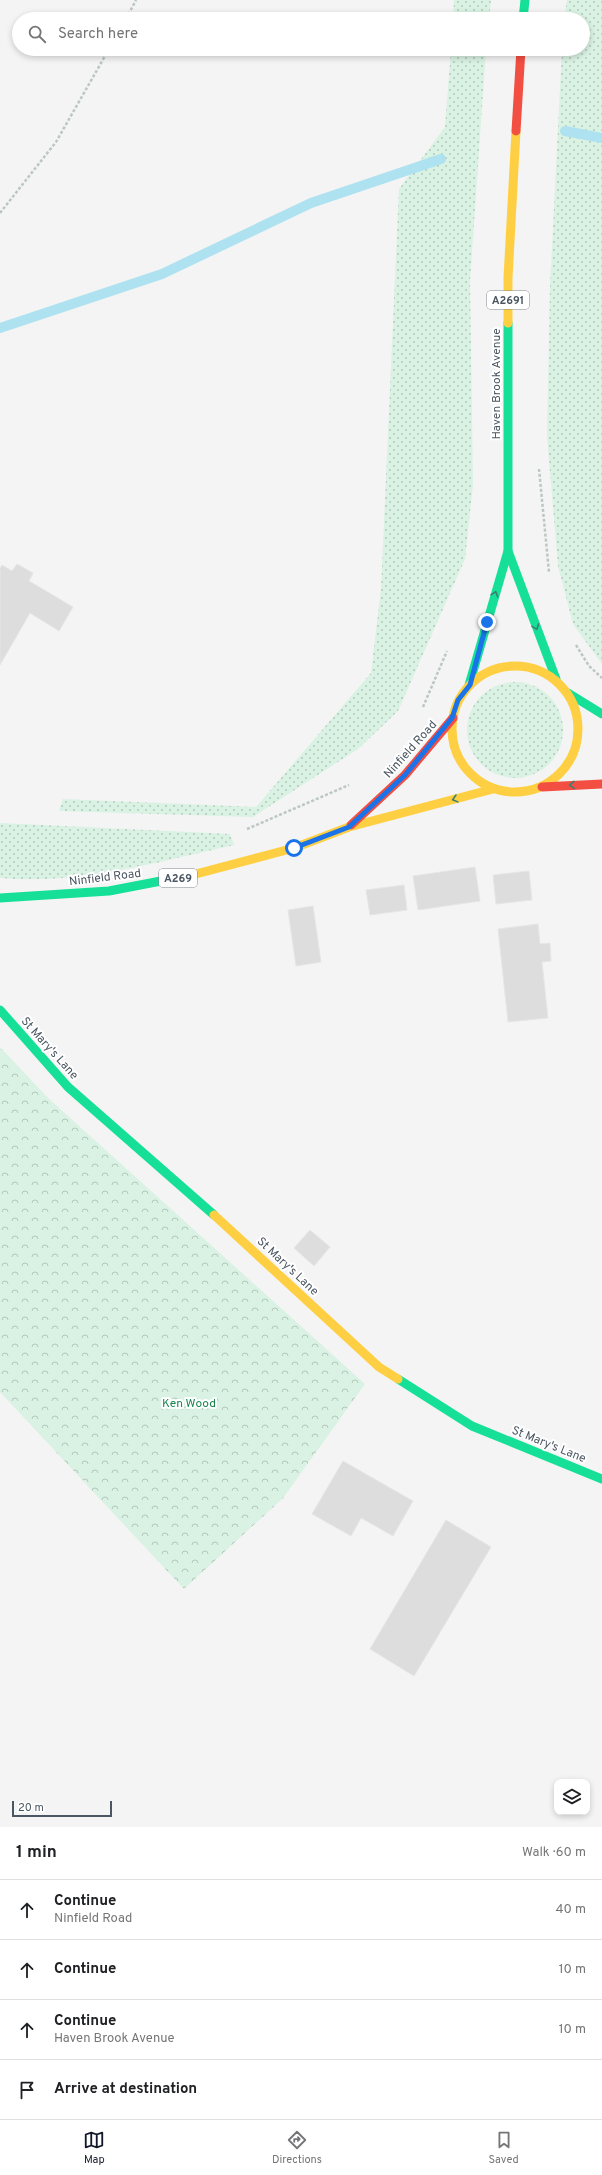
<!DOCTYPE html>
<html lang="en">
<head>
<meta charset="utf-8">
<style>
  :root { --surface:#fff; --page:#f2f2f2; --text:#202124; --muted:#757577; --line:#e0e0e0; --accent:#111827 }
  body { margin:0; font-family:Overpass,sans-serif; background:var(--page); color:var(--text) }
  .controls { position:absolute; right:12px; bottom:12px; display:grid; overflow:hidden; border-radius:8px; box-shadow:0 2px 6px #0003 }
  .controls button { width:36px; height:36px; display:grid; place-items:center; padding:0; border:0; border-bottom:1px solid var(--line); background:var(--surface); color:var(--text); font:20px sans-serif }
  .scale { position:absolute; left:12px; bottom:10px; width:100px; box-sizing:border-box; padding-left:4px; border:2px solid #4a5661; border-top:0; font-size:11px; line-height:14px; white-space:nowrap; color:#4a5661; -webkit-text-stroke:3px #fff; paint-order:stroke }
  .stop { position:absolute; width:12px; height:12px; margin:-9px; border:3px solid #1a73e8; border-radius:50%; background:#fff }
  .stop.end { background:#1a73e8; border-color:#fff; box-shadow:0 1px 4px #0008 }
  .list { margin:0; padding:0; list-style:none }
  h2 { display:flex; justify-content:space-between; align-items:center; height:52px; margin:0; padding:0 16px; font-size:17px }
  h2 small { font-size:13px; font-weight:400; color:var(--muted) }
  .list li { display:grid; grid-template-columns:26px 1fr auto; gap:12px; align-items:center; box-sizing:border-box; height:60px; padding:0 16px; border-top:1px solid var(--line) }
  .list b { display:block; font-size:15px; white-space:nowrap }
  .list p { margin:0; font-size:13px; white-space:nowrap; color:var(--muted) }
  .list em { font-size:13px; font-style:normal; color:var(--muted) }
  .icon { flex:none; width:22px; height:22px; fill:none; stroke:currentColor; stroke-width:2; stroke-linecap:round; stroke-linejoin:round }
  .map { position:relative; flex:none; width:602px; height:1827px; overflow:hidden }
  .search { position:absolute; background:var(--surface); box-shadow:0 2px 6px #0003; left:12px; right:12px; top:12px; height:44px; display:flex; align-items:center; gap:10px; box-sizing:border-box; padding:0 14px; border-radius:22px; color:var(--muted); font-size:15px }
  .sheet { height:292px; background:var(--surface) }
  nav { display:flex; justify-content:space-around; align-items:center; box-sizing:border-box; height:56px; border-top:1px solid var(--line); background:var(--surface); font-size:11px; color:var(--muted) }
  nav a { display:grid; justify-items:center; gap:2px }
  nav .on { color:var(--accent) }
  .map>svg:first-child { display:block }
  .grass { fill:url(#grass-dots) }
  .forest { fill:url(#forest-crowns) }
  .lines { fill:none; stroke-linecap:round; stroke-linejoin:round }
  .stream { stroke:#aee2f0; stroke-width:10 }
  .building { fill:#ddddde; stroke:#e5e6e7 }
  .path { stroke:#bcc7c4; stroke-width:2.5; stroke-dasharray:3 2; stroke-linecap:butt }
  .fast { stroke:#16e098; stroke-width:9 }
  .slow { stroke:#ffcf43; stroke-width:9 }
  .jam { stroke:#f24e42; stroke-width:9 }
  .oneway { stroke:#3a7f72 }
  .route { stroke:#1a73e8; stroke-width:5 }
  .labels { text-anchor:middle; stroke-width:4; stroke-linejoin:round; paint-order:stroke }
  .shield { fill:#fff; stroke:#808990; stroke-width:1 }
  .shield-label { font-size:11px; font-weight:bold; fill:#4a5661 }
  .street-label { font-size:12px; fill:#4a5661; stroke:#fff }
  .park-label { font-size:12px; fill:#17864f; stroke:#fff }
</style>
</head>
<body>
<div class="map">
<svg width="602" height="1827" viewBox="0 0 602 1827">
  <defs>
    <pattern id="grass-dots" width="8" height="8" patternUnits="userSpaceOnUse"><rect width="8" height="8" fill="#d9f2e3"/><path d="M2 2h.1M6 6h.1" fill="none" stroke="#b2c7bb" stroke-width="1.8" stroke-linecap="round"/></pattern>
    <pattern id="forest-crowns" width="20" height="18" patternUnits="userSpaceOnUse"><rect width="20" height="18" fill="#d9f2e3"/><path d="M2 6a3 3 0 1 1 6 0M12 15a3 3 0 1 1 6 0" fill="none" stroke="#b2c7bb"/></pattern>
  </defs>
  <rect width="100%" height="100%" fill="#f4f4f4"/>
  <g class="grass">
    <polygon points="454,0 491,0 489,19 453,19"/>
    <polygon points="567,0 602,0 602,664 573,624 558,566 547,436 550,287 562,49 583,49 583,19 564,19"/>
    <polygon points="451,49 486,49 470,281 473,484 465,559 398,711 358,749 253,817 59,811 63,799 256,807 371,673 381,589 399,189 445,127"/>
    <circle cx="515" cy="730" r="48"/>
    <path d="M 0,823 L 230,834 L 234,845 C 157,862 79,885 0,878 Z"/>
  </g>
  <polygon class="forest" points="0,1047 48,1098 365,1384 283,1498 184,1589 0,1392"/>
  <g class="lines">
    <g class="stream">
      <polyline points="565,131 602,138"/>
      <polyline points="0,328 162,274 311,203 441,159"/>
    </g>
  </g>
  <g class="building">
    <polygon points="17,564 33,573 29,581 73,607 59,631 30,613 0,665 0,568 2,565 12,571"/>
    <polygon points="475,867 480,901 418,910 413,876"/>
    <polygon points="529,871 532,900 496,904 493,875"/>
    <polygon points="404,885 407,910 370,915 366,890"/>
    <polygon points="313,906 321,962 296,966 288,910"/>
    <polygon points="538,924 540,944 550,943 551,961 542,962 548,1018 508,1022 498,929"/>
    <polygon points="310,1230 330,1247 314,1266 294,1248"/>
    <polygon points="343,1461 413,1501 393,1536 361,1518 351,1536 312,1514"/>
    <polygon points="446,1520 491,1547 414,1676 370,1649"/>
  </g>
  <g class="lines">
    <g class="path">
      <polyline points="126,19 136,0"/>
      <polyline points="0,213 56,142 109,49"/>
      <polyline points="539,469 549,572"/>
      <polyline points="576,645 589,666 602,678"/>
      <polyline points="423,707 447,651"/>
      <polyline points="247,829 349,785"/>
    </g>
    <g class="fast">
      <polyline points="523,19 525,0"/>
      <polyline points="508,551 556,679"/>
      <polyline points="469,685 508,551 508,323"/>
      <polyline points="568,693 602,714"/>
      <polyline points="0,898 109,891 192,875"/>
      <polyline points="0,1010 68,1087 214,1215"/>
      <polyline points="398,1379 472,1426 602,1479"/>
    </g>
    <g class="slow">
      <polyline points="508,323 508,278 516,131"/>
      <circle cx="515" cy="729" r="63"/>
      <polyline points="192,875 294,848 349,827 493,789"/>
      <polyline points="214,1215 379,1367 398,1379"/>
    </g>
    <g class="jam">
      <polyline points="516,131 521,49"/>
      <polyline points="542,787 602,784"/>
      <polyline points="351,825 405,775 453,718"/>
    </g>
  </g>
  <defs><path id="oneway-chevron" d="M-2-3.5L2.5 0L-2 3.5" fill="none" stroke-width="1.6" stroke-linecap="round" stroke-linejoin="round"/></defs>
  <g class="oneway">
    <use href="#oneway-chevron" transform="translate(495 594) rotate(-73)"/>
    <use href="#oneway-chevron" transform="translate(536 627) rotate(70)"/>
    <use href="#oneway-chevron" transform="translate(572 785) rotate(177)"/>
    <use href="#oneway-chevron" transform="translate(455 799) rotate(165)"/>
  </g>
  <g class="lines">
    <polyline class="route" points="294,848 349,827 405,775 452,718 458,700 470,685 487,622"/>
  </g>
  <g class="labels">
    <g class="shield">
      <rect x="487" y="291" width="42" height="18" rx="3"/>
      <rect x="159" y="869" width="38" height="18" rx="3"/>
    </g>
    <g class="shield-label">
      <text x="508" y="304">A2691</text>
      <text x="178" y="882">A269</text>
    </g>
    <g class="street-label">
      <text transform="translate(496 384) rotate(-90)" y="4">Haven Brook Avenue</text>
      <text transform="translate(410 749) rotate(-48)" y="4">Ninfield Road</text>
      <text transform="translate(105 877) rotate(-7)" y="4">Ninfield Road</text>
      <text transform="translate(50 1048) rotate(48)" y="4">St Mary's Lane</text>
      <text transform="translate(288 1266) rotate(43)" y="4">St Mary's Lane</text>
      <text transform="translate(549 1444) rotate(22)" y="4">St Mary's Lane</text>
    </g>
    <g class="park-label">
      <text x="189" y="1407">Ken Wood</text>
    </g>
  </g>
</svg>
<div class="controls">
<button><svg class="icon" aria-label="layers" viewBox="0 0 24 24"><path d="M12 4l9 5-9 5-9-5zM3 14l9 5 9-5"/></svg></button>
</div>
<div class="scale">20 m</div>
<div class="stop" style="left:294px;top:848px"></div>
<div class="stop end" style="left:487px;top:622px"></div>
<div class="search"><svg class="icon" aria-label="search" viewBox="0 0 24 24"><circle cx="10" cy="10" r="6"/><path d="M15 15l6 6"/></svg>Search here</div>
</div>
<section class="sheet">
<h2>1 min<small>Walk · 60 m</small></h2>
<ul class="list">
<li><svg class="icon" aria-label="ahead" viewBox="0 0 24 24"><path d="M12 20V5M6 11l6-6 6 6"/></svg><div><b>Continue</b><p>Ninfield Road</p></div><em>40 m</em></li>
<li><svg class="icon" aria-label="ahead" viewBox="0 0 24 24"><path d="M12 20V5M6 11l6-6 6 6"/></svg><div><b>Continue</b></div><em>10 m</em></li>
<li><svg class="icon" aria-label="ahead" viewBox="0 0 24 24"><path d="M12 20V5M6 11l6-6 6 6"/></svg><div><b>Continue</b><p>Haven Brook Avenue</p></div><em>10 m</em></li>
<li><svg class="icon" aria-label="arrive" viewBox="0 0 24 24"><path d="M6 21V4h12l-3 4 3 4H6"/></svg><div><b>Arrive at destination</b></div></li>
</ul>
</section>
<nav>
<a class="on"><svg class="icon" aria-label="map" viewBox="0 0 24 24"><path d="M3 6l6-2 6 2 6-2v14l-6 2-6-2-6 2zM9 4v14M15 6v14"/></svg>Map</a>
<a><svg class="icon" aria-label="directions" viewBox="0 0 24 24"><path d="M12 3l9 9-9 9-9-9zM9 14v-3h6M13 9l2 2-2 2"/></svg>Directions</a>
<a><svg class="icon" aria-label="saved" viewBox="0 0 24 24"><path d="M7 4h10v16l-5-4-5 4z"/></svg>Saved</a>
</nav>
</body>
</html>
